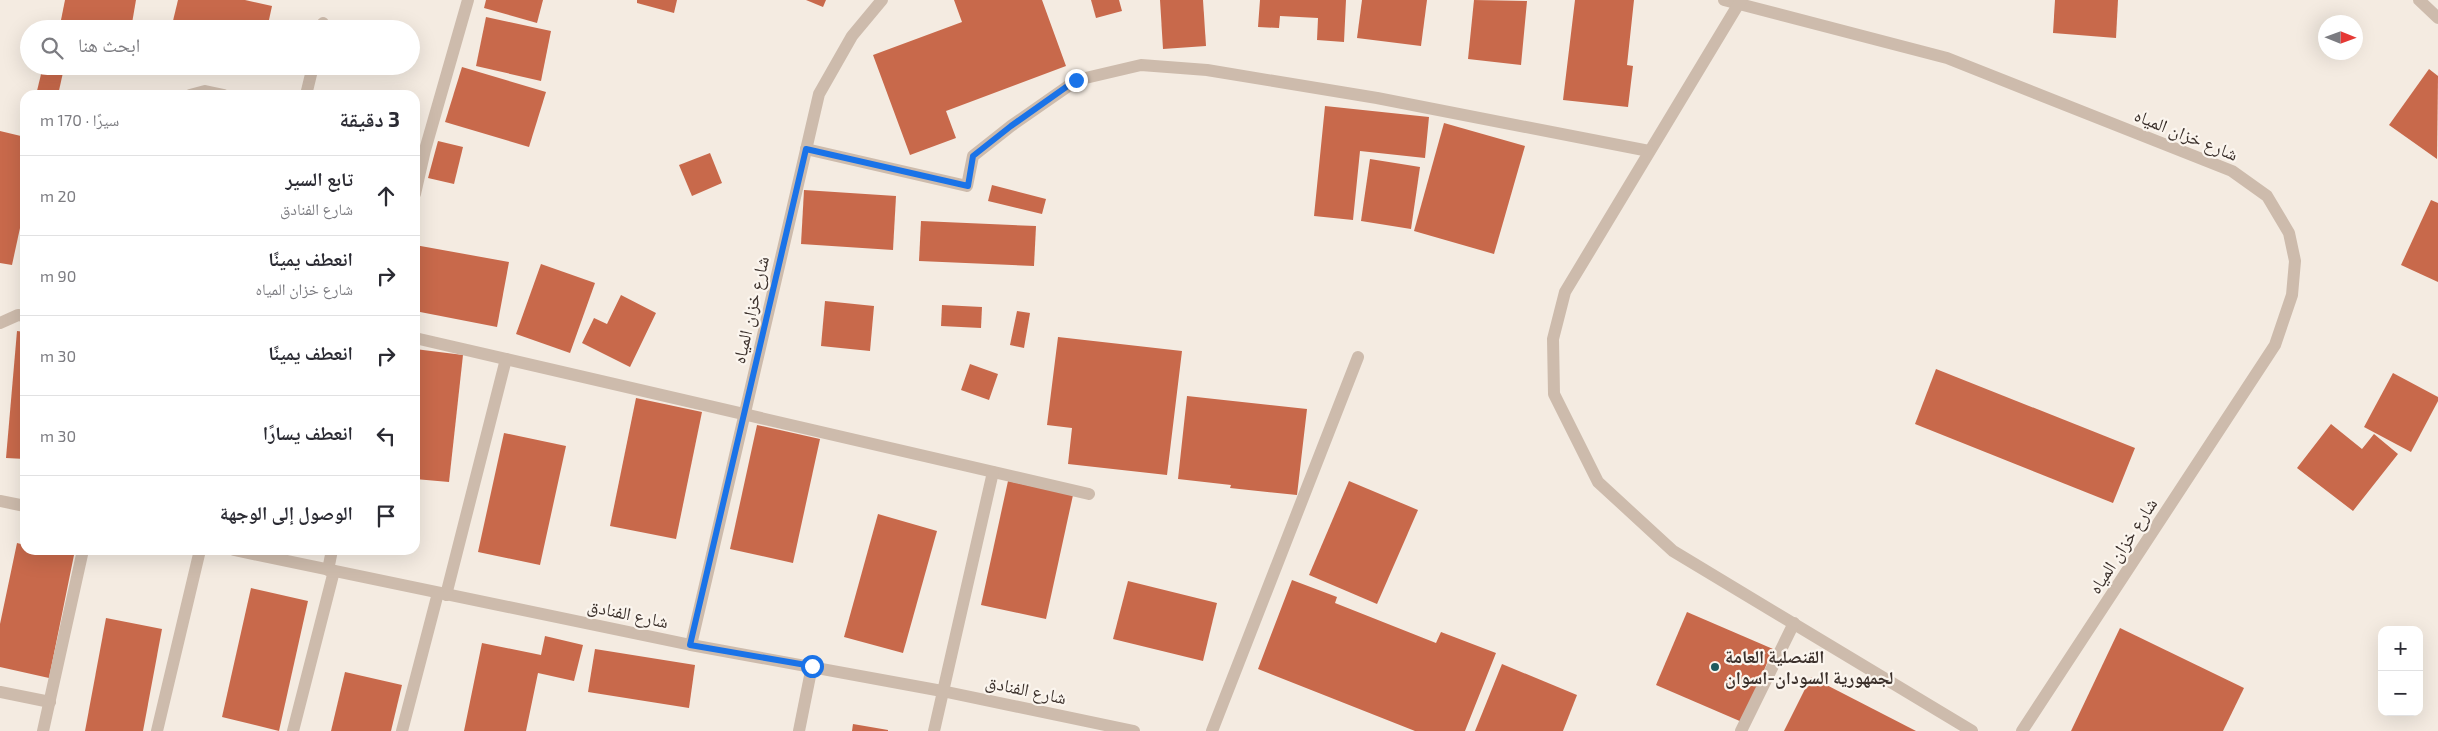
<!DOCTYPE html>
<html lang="ar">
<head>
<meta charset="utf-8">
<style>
  :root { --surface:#fff; --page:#f7f7f7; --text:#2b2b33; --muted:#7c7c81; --line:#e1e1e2 }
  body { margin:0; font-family:"Exo 2","Noto Naskh Arabic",sans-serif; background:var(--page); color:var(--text); direction:rtl }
  .controls { position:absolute; right:15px; bottom:15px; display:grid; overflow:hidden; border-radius:10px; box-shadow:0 5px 20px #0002 }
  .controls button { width:45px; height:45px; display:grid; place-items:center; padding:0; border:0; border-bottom:1px solid var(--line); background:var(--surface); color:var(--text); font:25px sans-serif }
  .compass { position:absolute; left:2318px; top:15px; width:45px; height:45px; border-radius:50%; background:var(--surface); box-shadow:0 5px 20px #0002; rotate:91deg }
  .stop { position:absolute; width:15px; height:15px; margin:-11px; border:4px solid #1a73e8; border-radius:50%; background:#fff }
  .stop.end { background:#1a73e8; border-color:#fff; box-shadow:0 1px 5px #0008 }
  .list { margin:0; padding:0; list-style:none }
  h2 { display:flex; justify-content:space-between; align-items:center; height:65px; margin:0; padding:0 20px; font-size:21px }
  h2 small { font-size:16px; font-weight:400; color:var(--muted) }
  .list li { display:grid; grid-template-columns:32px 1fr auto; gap:15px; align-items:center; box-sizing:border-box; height:80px; padding:0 20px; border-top:1px solid var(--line) }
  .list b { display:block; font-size:19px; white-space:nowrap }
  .list p { margin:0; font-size:16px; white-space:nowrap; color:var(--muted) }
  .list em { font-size:16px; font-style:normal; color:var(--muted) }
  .icon { flex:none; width:28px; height:28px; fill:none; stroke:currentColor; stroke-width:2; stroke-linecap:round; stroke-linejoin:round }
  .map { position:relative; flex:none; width:2438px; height:731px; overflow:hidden; direction:ltr }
  .search { position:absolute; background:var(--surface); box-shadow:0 5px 20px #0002; left:20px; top:20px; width:400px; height:55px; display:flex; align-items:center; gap:12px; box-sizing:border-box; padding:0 18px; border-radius:28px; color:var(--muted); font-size:19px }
  .panel { position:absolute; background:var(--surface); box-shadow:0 5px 20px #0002; left:20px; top:90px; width:400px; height:465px; border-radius:15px; direction:rtl }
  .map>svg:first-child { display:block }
  .building { fill:#c8694b }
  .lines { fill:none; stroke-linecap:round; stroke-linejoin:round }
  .minor { stroke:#cdbbac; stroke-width:12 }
  .route { stroke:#1a73e8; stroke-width:6 }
  .poi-dot { fill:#1f5a5e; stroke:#fbf5ee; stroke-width:2 }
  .labels { text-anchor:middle; stroke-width:4.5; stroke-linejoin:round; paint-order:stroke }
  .street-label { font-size:18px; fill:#3b302b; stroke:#fbf5ee }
  .poi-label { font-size:18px; font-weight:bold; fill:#3b302b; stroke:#fbf5ee; text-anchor:start }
</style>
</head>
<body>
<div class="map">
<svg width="2438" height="731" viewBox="0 0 2438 731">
  <rect width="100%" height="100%" fill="#f4ebe1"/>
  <g class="building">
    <polygon points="65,0 136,0 131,29 110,29 61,20"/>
    <polygon points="178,0 245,0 272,6 267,29 171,29"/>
    <polygon points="486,0 543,0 537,23 484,8"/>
    <polygon points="637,0 677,0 674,13 637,3"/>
    <polygon points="806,0 826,0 823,7"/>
    <polygon points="954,0 1042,0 1066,66 946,111 956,138 910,155 873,55 962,22"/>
    <polygon points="1091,0 1119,0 1122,11 1096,18"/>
    <polygon points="1160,0 1203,0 1206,46 1163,49"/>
    <polygon points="1260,0 1346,0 1344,42 1317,40 1318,18 1280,16 1279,28 1258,27"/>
    <polygon points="1362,0 1427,0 1421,46 1357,38"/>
    <polygon points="1474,0 1527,1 1521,65 1468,59"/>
    <polygon points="1575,0 1634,0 1627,65 1633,66 1628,107 1563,100"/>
    <polygon points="2055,0 2118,0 2116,38 2053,33"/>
    <polygon points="486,17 551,31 541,81 476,66"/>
    <polygon points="43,66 64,68 58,95 36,95"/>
    <polygon points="247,66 259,66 259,70"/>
    <polygon points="462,67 546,92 529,147 445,122"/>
    <polygon points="2429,69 2438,76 2437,159 2389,125"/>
    <polygon points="1325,106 1429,117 1425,158 1360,151 1353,220 1314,216"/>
    <polygon points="1444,123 1525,146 1494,254 1414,231"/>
    <polygon points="0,131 25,137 25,205 12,265 0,263"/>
    <polygon points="438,141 463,147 454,184 428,178"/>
    <polygon points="710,153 722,183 692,196 679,165"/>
    <polygon points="1370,159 1420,167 1411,229 1361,221"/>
    <polygon points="992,185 1046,199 1042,214 988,201"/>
    <polygon points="804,190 896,196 893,250 801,244"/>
    <polygon points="2431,200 2438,203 2438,282 2401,265"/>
    <polygon points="921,221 1036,226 1034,266 919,261"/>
    <polygon points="415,245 509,262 497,327 415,311"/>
    <polygon points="541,264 595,283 570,353 516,334"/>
    <polygon points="621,295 656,313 630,367 582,343 594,318 607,324"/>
    <polygon points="825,301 874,306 870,351 821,346"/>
    <polygon points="942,305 982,307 981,328 941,326"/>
    <polygon points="1017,311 1030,313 1024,348 1010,345"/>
    <polygon points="17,331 25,332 25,459 6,458"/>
    <polygon points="1058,337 1182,351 1167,475 1068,464 1072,428 1047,425"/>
    <polygon points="415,349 463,355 449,482 415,479"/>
    <polygon points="970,364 998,374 989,400 961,390"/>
    <polygon points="1936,369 2135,448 2113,503 1915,424"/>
    <polygon points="2393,373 2438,397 2438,401 2411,452 2364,427"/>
    <polygon points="1187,396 1307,409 1297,495 1230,488 1231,485 1178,479"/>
    <polygon points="636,398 702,412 676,539 610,526"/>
    <polygon points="2331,424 2362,449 2374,434 2398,454 2353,511 2297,468"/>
    <polygon points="757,425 820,439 793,563 730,549"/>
    <polygon points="504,433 566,446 540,565 478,552"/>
    <polygon points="1008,481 1073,495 1046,619 981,605"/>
    <polygon points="1349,481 1418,510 1377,604 1309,575"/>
    <polygon points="878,514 937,531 903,653 844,637"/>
    <polygon points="17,543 25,545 25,550 50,550 74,555 49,678 0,667 0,624"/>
    <polygon points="1292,580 1337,597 1335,603 1436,643 1441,632 1496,653 1465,731 1415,731 1258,669"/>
    <polygon points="1128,581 1217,603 1203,661 1113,639"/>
    <polygon points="251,588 308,601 279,731 222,717"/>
    <polygon points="1687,612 1773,649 1742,722 1656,685"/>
    <polygon points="106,618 162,629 143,731 85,731"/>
    <polygon points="2120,628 2244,688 2223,731 2071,731"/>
    <polygon points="545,636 583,645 574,681 538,673 526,731 464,731 482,643 541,655"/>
    <polygon points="595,649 695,665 689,708 588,692"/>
    <polygon points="1502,664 1577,695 1563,731 1475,731"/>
    <polygon points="345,672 402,685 391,731 331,731"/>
    <polygon points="1811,677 1916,731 1784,731"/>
    <polygon points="853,724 888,730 888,731 852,731"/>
  </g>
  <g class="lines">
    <g class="minor">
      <polyline points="1724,0 1947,58 2232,171 2267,196 2289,233 2295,261 2292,295 2275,345 2022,731"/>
      <polyline points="1741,0 1565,292 1553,339 1554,394 1598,482 1673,551 1972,731"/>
      <polyline points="2419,0 2438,18"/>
      <polyline points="321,29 323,23"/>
      <polyline points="190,95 205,91 224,95"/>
      <polyline points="306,95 313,66"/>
      <polyline points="806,149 967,186 973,156 1011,126 1077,80 1141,65 1207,70 1377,98 1649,151"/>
      <polyline points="415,194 425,150 468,0"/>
      <polyline points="0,323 18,315 25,316"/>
      <polyline points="415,338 1089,494"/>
      <polyline points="0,501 25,506"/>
      <polyline points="234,550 691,645 942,691 1134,731"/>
      <polyline points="328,570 332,550"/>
      <polyline points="446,595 506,359"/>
      <polyline points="691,645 819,94 852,36 882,0"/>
      <polyline points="0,692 50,702"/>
      <polyline points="43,731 83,550"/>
      <polyline points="157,731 200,550"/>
      <polyline points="293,731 334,571"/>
      <polyline points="402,731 438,593"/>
      <polyline points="799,731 812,666"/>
      <polyline points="934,731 993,472"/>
      <polyline points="1212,731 1358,357"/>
      <polyline points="1741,731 1794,623"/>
    </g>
  </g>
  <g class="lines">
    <polyline class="route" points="812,666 690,645 806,149 968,186 973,156 1011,126 1076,80"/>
  </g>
  <circle class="poi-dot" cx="1715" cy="667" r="5"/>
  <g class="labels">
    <g class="street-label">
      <text transform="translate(2186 135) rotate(22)" y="6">شارع خزان المياه</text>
      <text transform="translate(751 310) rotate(-77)" y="6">شارع خزان المياه</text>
      <text transform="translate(2123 546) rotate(-57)" y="6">شارع خزان المياه</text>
      <text transform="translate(628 614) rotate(12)" y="6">شارع الفنادق</text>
      <text transform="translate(1026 690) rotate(12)" y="6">شارع الفنادق</text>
    </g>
    <g class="poi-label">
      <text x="1725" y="663">القنصلية العامة<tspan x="1725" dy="21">لجمهورية السودان-اسوان</tspan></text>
    </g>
  </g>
</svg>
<div class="controls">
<button>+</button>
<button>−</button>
</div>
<svg class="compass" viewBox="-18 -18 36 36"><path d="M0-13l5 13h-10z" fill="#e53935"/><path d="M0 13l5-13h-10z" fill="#7c7c81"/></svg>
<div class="stop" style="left:812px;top:666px"></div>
<div class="stop end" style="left:1076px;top:80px"></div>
<div class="search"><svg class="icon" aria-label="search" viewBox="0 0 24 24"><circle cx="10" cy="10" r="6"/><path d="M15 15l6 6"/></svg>ابحث هنا</div>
<section class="panel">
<h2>3 دقيقة<small>سيرًا · 170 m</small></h2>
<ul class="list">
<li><svg class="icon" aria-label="ahead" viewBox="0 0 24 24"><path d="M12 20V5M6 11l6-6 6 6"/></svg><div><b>تابع السير</b><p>شارع الفنادق</p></div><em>20 m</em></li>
<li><svg class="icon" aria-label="right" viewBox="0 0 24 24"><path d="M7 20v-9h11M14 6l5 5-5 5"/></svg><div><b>انعطف يمينًا</b><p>شارع خزان المياه</p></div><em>90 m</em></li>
<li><svg class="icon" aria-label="right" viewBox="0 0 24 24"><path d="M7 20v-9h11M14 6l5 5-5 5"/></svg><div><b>انعطف يمينًا</b></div><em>30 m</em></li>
<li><svg class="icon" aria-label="left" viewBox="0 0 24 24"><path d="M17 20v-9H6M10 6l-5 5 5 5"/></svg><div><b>انعطف يسارًا</b></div><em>30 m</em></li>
<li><svg class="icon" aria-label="arrive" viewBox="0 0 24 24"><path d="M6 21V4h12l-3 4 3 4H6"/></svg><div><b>الوصول إلى الوجهة</b></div></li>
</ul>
</section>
</div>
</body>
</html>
